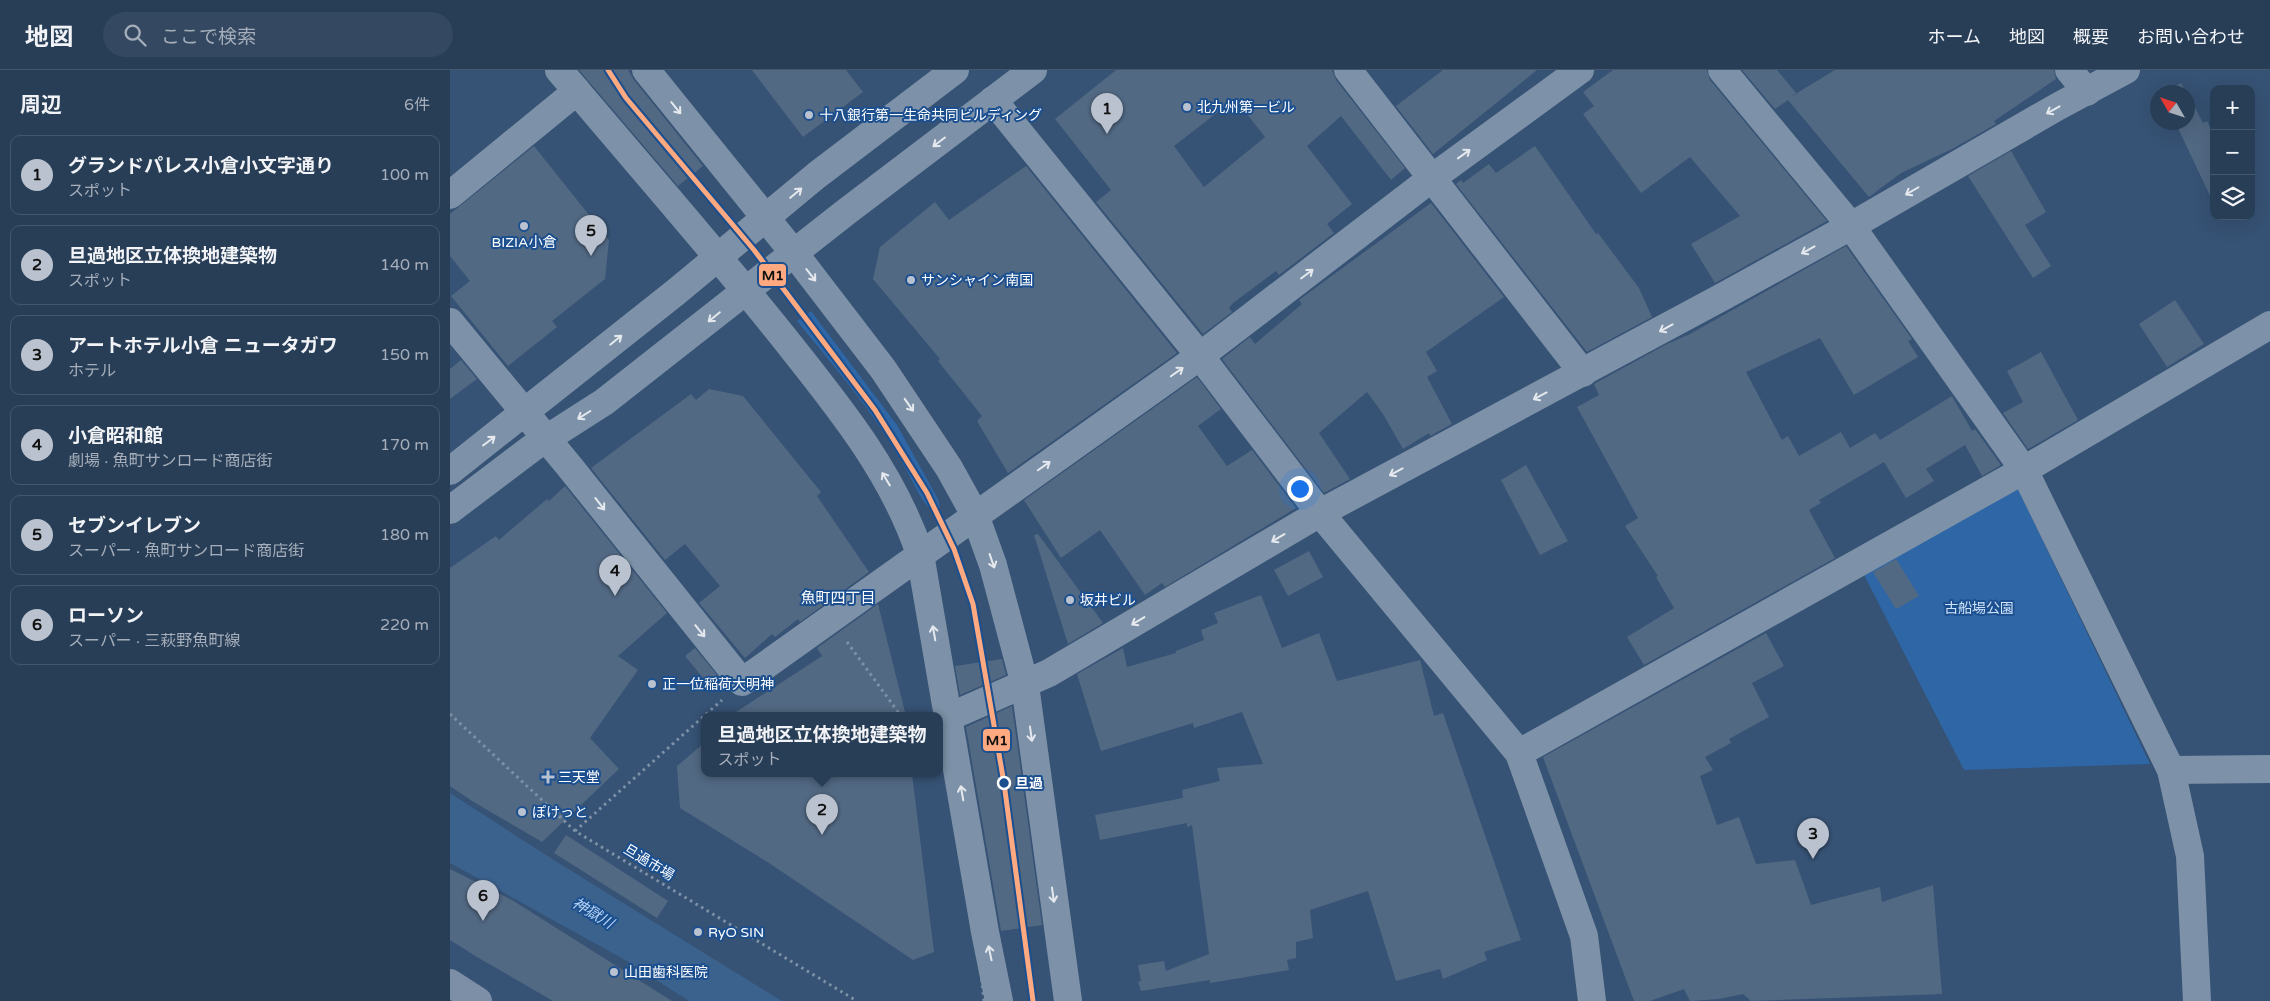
<!DOCTYPE html>
<html lang="ja">
<head>
<meta charset="utf-8">
<style>
  :root { --surface:#283e57; --page:#344961; --text:#f1f3f6; --muted:#a5aeba; --line:#44576d; --accent:#b9c2ce }
  body { margin:0; font-family:"Varela Round","Noto Sans JP",sans-serif; background:var(--page); color:var(--text) }
  .controls { position:absolute; right:15px; top:15px; display:grid; overflow:hidden; border-radius:10px; box-shadow:0 5px 20px #0002 }
  .controls button { width:45px; height:45px; display:grid; place-items:center; padding:0; border:0; border-bottom:1px solid var(--line); background:var(--surface); color:var(--text); font:25px sans-serif }
  .compass { position:absolute; left:1700px; top:15px; width:45px; height:45px; border-radius:50%; background:var(--surface); box-shadow:0 5px 20px #0002; rotate:309deg }
  .you { position:absolute; left:849px; top:418px; width:18px; height:18px; margin:-12px; border:4px solid #fff; border-radius:50%; background:#1a73e8; box-shadow:0 0 0 8px #1a73e833 }
  .badge { display:grid; place-items:center; width:32px; height:32px; border-radius:50%; background:var(--accent); color:#111; font-size:16px; font-weight:700 }
  .pin { position:absolute; translate:-50% -41px; filter:drop-shadow(0 1px 2px #0008) }
  .pin::after { content:''; position:absolute; top:26px; width:18px; height:15px; background:inherit; clip-path:polygon(0 0,100% 0,50% 100%) }
  .popup { position:absolute; left:251px; top:642px; width:242px; height:65px; box-sizing:border-box; display:grid; place-content:center; border-radius:10px; background:var(--surface); filter:drop-shadow(0 1px 4px #0005); font-size:16px; white-space:nowrap; color:var(--muted) }
  .popup b { font-size:19px; color:var(--text) }
  .popup::after { content:''; position:absolute; left:50%; top:100%; margin-left:-10px; border:10px solid transparent; border-top-color:var(--surface) }
  .list { margin:0; padding:0; list-style:none }
  h2 { display:flex; justify-content:space-between; align-items:center; height:65px; margin:0; padding:0 20px; font-size:21px }
  h2 small { font-size:16px; font-weight:400; color:var(--muted) }
  .list li { display:grid; grid-template-columns:32px 1fr auto; gap:15px; align-items:center; box-sizing:border-box; height:80px; margin:0 10px 10px; padding:0 10px; border:1px solid var(--line); border-radius:10px }
  .list b { display:block; font-size:19px; white-space:nowrap }
  .list p { margin:0; font-size:16px; white-space:nowrap; color:var(--muted) }
  .list em { font-size:16px; font-style:normal; color:var(--muted) }
  .icon { flex:none; width:28px; height:28px; fill:none; stroke:currentColor; stroke-width:2; stroke-linecap:round; stroke-linejoin:round }
  .map { position:relative; flex:none; width:1820px; height:931px; overflow:hidden }
  header { display:flex; align-items:center; gap:30px; box-sizing:border-box; height:70px; padding:0 25px; background:var(--surface); border-bottom:1px solid var(--line) }
  header strong { font-size:24px }
  nav { display:flex; gap:28px; margin-inline-start:auto; font-size:18px }
  .search { width:350px; height:45px; background:var(--page); display:flex; align-items:center; gap:12px; box-sizing:border-box; padding:0 18px; border-radius:28px; color:var(--muted); font-size:19px }
  main { display:flex }
  aside { flex:1; background:var(--surface) }
  .map>svg:first-child { display:block }
  .green { fill:#2f66a5 }
  .water { fill:#3b618d }
  .building { fill:#526984; fill-rule:evenodd }
  .lines { fill:none; stroke-linecap:round; stroke-linejoin:round }
  .path { stroke:#7d92a8; stroke-width:3; stroke-dasharray:2.5 4; stroke-linecap:butt }
  .minor { stroke:#7d92a8; stroke-width:28 }
  .major { stroke:#7d8ea7; stroke-width:28 }
  .path-bridge { stroke:#7d92a8; stroke-width:3; stroke-dasharray:2.5 4; stroke-linecap:butt }
  .metro-1-casing { stroke:#1b4f8f; stroke-width:9 }
  .metro-1 { stroke:#ffa980; stroke-width:5 }
  .oneway { stroke:#e5e9ee }
  .poi-dot { fill:#b9c2ce; stroke:#1b4f8f; stroke-width:2 }
  .stop-dot { fill:#1b4f8f; stroke:#fff; stroke-width:2.5 }
  .labels { text-anchor:middle; stroke-width:4; stroke-linejoin:round; paint-order:stroke }
  .poi-label { font-size:14px; fill:#fff; stroke:#1b4f8f; text-anchor:start }
  .park-label { font-size:14px; fill:#cfe3fa; stroke:#1b4f8f }
  .stop-label { font-size:14px; font-weight:bold; fill:#fff; stroke:#1b4f8f; text-anchor:start }
  .street-label { font-size:14px; fill:#fff; stroke:#1b4f8f }
  .neighbourhood-label { font-size:15px; fill:#fff; stroke:#1b4f8f }
  .water-label { font-size:15px; font-style:italic; fill:#b5d3f5; stroke:#1b4f8f }
  .line-badge { stroke:#1b4f8f; stroke-width:2 }
  .pale-badge-label { font-size:14px; text-anchor:middle; font-weight:bold; fill:#111 }
</style>
</head>
<body>
<header>
<strong>地図</strong>
<div class="search"><svg class="icon" aria-label="search" viewBox="0 0 24 24"><circle cx="10" cy="10" r="6"/><path d="M15 15l6 6"/></svg>ここで検索</div>
<nav><a>ホーム</a><a>地図</a><a>概要</a><a>お問い合わせ</a></nav>
</header>
<main>
<aside>
<h2>周辺<small>6件</small></h2>
<ul class="list">
<li><span class="badge">1</span><div><b>グランドパレス小倉小文字通り</b><p>スポット</p></div><em>100 m</em></li>
<li><span class="badge">2</span><div><b>旦過地区立体換地建築物</b><p>スポット</p></div><em>140 m</em></li>
<li><span class="badge">3</span><div><b>アートホテル小倉 ニュータガワ</b><p>ホテル</p></div><em>150 m</em></li>
<li><span class="badge">4</span><div><b>小倉昭和館</b><p>劇場 · 魚町サンロード商店街</p></div><em>170 m</em></li>
<li><span class="badge">5</span><div><b>セブンイレブン</b><p>スーパー · 魚町サンロード商店街</p></div><em>180 m</em></li>
<li><span class="badge">6</span><div><b>ローソン</b><p>スーパー · 三萩野魚町線</p></div><em>220 m</em></li>
</ul>
</aside>
<div class="map">
<svg width="1820" height="931" viewBox="0 0 1820 931">
  <rect width="100%" height="100%" fill="#365274"/>
  <g class="green">
    <path d="M 361,241 L 447,355 L 488,429 L 490,437 L 484,441 C 473,437 460,405 453,394 C 424,342 384,297 347,251 Z"/>
    <polygon points="1568,419 1700,694 1514,700 1411,499"/>
  </g>
  <polygon class="water" points="0,723 107,792 332,931 239,931 175,890 0,793"/>
  <g class="building">
    <polygon points="129,0 178,0 184,10 253,96 228,116"/>
    <polygon points="302,0 396,0 413,22 353,67"/>
    <path d="M 666,0 L 882,0 L 886,10 L 955,98 L 941,110 L 891,46 L 857,76 L 902,134 L 877,154 L 884,163 L 829,205 L 826,201 L 783,233 L 779,238 L 782,242 L 753,264 L 646,132 L 661,120 L 605,49 ZM 785,29 L 815,67 L 754,117 L 724,76 Z"/>
    <polygon points="993,0 1087,0 983,84 946,36"/>
    <polygon points="1163,0 1257,0 1260,10 1377,151 1265,213 1241,174 1290,146 1240,87 1191,123 1133,44 1144,36 1133,22"/>
    <polygon points="1292,0 1327,0 1347,24 1342,26 1385,0 1604,0 1606,9 1544,51 1546,54 1502,79 1451,103 1419,127 1338,30 1325,39"/>
    <polygon points="1731,13 1736,22 1715,22"/>
    <polygon points="1738,24 1753,53 1757,51 1764,66 1764,134 1725,52 1738,52"/>
    <polygon points="84,76 159,170 155,209 102,251 107,257 58,296 1,226 20,211 0,186 0,144"/>
    <polygon points="1085,76 1146,164 1148,163 1189,218 1202,247 1137,282 1006,114 1011,110 1013,113 1039,94 1046,103"/>
    <polygon points="1561,81 1596,142 1575,155 1601,196 1583,208 1518,106"/>
    <polygon points="576,96 727,283 558,403 527,351 532,346 488,291 490,289 423,209 430,177 485,132 499,150"/>
    <polygon points="981,133 1054,227 976,282 987,301 977,307 1002,354 980,366 979,363 953,379 933,344 917,322 869,363 900,409 874,423 772,289 800,267 805,274 852,234 849,230"/>
    <polygon points="1396,176 1462,269 1458,271 1468,287 1404,325 1370,268 1296,302 1332,370 1338,366 1349,386 1391,362 1400,378 1425,363 1430,370 1502,326 1522,361 1525,359 1551,395 1532,406 1515,375 1476,399 1484,411 1456,428 1434,392 1369,430 1371,433 1359,440 1385,488 1194,595 1177,567 1224,538 1206,507 1208,506 1175,456 1188,448 1127,337 1149,325 1144,314 1215,275 1240,264"/>
    <polygon points="1725,230 1754,274 1717,297 1689,254"/>
    <polygon points="1591,282 1628,350 1578,379 1553,343 1573,332 1557,301"/>
    <polygon points="11,290 27,309 0,329 0,299"/>
    <polygon points="747,307 771,339 748,356 777,396 802,380 846,438 715,517 712,513 695,525 650,460 611,488 574,430"/>
    <polygon points="259,319 293,326 371,422 367,426 419,502 350,552 348,549 325,567 322,564 295,588 249,533 270,516 235,474 215,490 141,398 241,324 246,330"/>
    <polygon points="1076,395 1118,471 1090,485 1051,410"/>
    <polygon points="115,416 217,543 168,586 188,600 140,668 169,699 92,772 22,731 0,716 0,498 46,466 49,470 97,429 99,431"/>
    <polygon points="588,464 653,553 618,574 584,465"/>
    <polygon points="859,481 873,507 838,526 824,500"/>
    <polygon points="1446,489 1469,526 1446,539 1423,502"/>
    <polygon points="811,525 832,578 869,563 887,611 970,590 984,646 993,643 1071,870 1034,882 1037,890 993,909 990,899 946,911 918,821 860,840 863,868 846,872 846,888 837,890 839,900 760,913 760,910 691,921 688,912 691,911 688,895 714,891 716,901 759,884 742,755 737,757 737,753 650,770 645,745 733,728 732,720 770,711 767,698 813,694 792,642 744,658 743,653 651,681 627,604 673,578 677,597 726,583 726,581 754,570 751,560 768,553 764,543"/>
    <polygon points="428,534 456,646 280,646 372,586 367,578"/>
    <polygon points="1316,563 1334,596 1302,613 1319,647 1279,669 1281,673 1255,687 1263,700 1250,706 1267,755 1289,747 1306,794 1345,790 1361,835 1430,817 1432,832 1483,815 1492,924 1301,931 1293,924 1269,929 1240,931 1234,919 1200,931 1184,931 1093,687"/>
    <polygon points="245,578 268,606 258,614 235,586"/>
    <polygon points="552,589 556,605 510,625 505,596"/>
    <polygon points="562,636 592,855 551,861 516,657"/>
    <polygon points="254,673 254,704 462,704 484,882 463,890 319,793 230,738 227,696"/>
    <polygon points="116,765 218,831 207,848 104,783"/>
    <polygon points="0,799 62,830 222,931 103,931 27,887 0,870"/>
  </g>
  <g class="lines">
    <g class="path">
      <polyline points="397,572 451,646"/>
      <polyline points="0,644 125,761 407,931"/>
      <polyline points="125,761 272,630"/>
    </g>
    <g class="minor">
      <path d="M 109,0 C 183,88 259,174 331,264 C 385,332 442,400 470,484 L 535,862 L 549,931"/>
      <polyline points="196,0 344,183 433,299 499,398 525,445 543,495 575,615 618,931"/>
      <polyline points="898,0 1133,303"/>
      <polyline points="1272,0 1401,156 1574,400 1721,700 1740,786 1747,931"/>
      <polyline points="1619,0 1637,22"/>
      <polyline points="543,30 750,286 870,443 1069,683 1134,866 1142,931"/>
      <polyline points="0,125 127,21"/>
      <polyline points="0,252 119,396 292,612 750,286 982,108 1130,0"/>
      <polyline points="0,401 226,222 367,105 505,0"/>
      <polyline points="0,440 82,378 154,332 396,142 583,0"/>
      <polyline points="499,647 599,603 870,443 1274,226 1401,156 1607,37 1676,0"/>
      <polyline points="1069,683 1574,400 1820,255"/>
      <polyline points="1721,700 1820,699"/>
    </g>
    <polyline class="major" points="0,913 28,931"/>
    <polyline class="path-bridge" points="534,931 524,843 541,840"/>
    <defs>
      <polyline id="metro-1" points="158,0 176,28 304,180 425,340 477,423 504,479 523,534 554,713 583,931"/>
    </defs>
    <use href="#metro-1" class="metro-1-casing"/>
    <use href="#metro-1" class="metro-1"/>
  </g>
  <defs><path id="oneway-shaft" d="M-6 0H5M1.5-3L5.5 0L1.5 3" fill="none" stroke-width="1.6" stroke-linecap="round" stroke-linejoin="round" transform="scale(1.25)"/></defs>
  <g class="oneway">
    <use href="#oneway-shaft" transform="translate(226 38) rotate(51)"/>
    <use href="#oneway-shaft" transform="translate(1603 40) rotate(151)"/>
    <use href="#oneway-shaft" transform="translate(489 72) rotate(143)"/>
    <use href="#oneway-shaft" transform="translate(1014 84) rotate(-36)"/>
    <use href="#oneway-shaft" transform="translate(1462 121) rotate(150)"/>
    <use href="#oneway-shaft" transform="translate(346 123) rotate(-40)"/>
    <use href="#oneway-shaft" transform="translate(1358 180) rotate(151)"/>
    <use href="#oneway-shaft" transform="translate(857 204) rotate(-37)"/>
    <use href="#oneway-shaft" transform="translate(361 205) rotate(52)"/>
    <use href="#oneway-shaft" transform="translate(264 247) rotate(141)"/>
    <use href="#oneway-shaft" transform="translate(1216 258) rotate(151)"/>
    <use href="#oneway-shaft" transform="translate(166 270) rotate(-39)"/>
    <use href="#oneway-shaft" transform="translate(727 302) rotate(-35)"/>
    <use href="#oneway-shaft" transform="translate(1090 326) rotate(152)"/>
    <use href="#oneway-shaft" transform="translate(459 335) rotate(55)"/>
    <use href="#oneway-shaft" transform="translate(134 345) rotate(148)"/>
    <use href="#oneway-shaft" transform="translate(39 371) rotate(-37)"/>
    <use href="#oneway-shaft" transform="translate(594 396) rotate(-35)"/>
    <use href="#oneway-shaft" transform="translate(946 402) rotate(152)"/>
    <use href="#oneway-shaft" transform="translate(436 409) rotate(-121)"/>
    <use href="#oneway-shaft" transform="translate(150 434) rotate(52)"/>
    <use href="#oneway-shaft" transform="translate(828 468) rotate(149)"/>
    <use href="#oneway-shaft" transform="translate(542 491) rotate(71)"/>
    <use href="#oneway-shaft" transform="translate(688 551) rotate(149)"/>
    <use href="#oneway-shaft" transform="translate(250 561) rotate(51)"/>
    <use href="#oneway-shaft" transform="translate(484 563) rotate(-100)"/>
    <use href="#oneway-shaft" transform="translate(581 664) rotate(82)"/>
    <use href="#oneway-shaft" transform="translate(512 723) rotate(-100)"/>
    <use href="#oneway-shaft" transform="translate(603 825) rotate(82)"/>
    <use href="#oneway-shaft" transform="translate(540 883) rotate(-102)"/>
  </g>
  <g class="poi-dot">
    <circle cx="737" cy="37" r="5"/>
    <circle cx="359" cy="45" r="5"/>
    <circle cx="74" cy="156" r="5"/>
    <circle cx="461" cy="210" r="5"/>
    <circle cx="620" cy="530" r="5"/>
    <circle cx="202" cy="614" r="5"/>
    <path d="M95.5 699.5h5v5h5v5h-5v5h-5v-5h-5v-5h5z"/>
    <circle cx="72" cy="742" r="5"/>
    <circle cx="248" cy="862" r="5"/>
    <circle cx="164" cy="902" r="5"/>
  </g>
  <circle class="stop-dot" cx="554" cy="713" r="6"/>
  <g class="labels">
    <g class="poi-label">
      <text x="747" y="42">北九州第一ビル</text>
      <text x="369" y="50">十八銀行第一生命共同ビルディング</text>
      <text x="74" y="177" text-anchor="middle">BIZIA小倉</text>
      <text x="471" y="215">サンシャイン南国</text>
      <text x="630" y="535">坂井ビル</text>
      <text x="212" y="619">正一位稲荷大明神</text>
      <text x="108" y="712">三天堂</text>
      <text x="82" y="747">ぽけっと</text>
      <text x="258" y="867">RyO SIN</text>
      <text x="174" y="907">山田歯科医院</text>
    </g>
    <g class="park-label">
      <text x="1529" y="543">古船場公園</text>
    </g>
    <g class="stop-label">
      <text x="565" y="718">旦過</text>
    </g>
    <g class="street-label">
      <text transform="translate(199 792) rotate(31)" y="5">旦過市場</text>
    </g>
    <g class="neighbourhood-label">
      <text x="388" y="533">魚町四丁目</text>
    </g>
    <g class="water-label">
      <text transform="translate(143 843) rotate(31)" y="5">神獄川</text>
    </g>
  </g>
  <g class="line-badge">
    <rect x="308" y="193" width="29" height="24" rx="5" fill="#ffa980"/>
    <rect x="532" y="658" width="29" height="24" rx="5" fill="#ffa980"/>
  </g>
  <g class="pale-badge-label">
    <text x="323" y="210">M1</text>
    <text x="547" y="675">M1</text>
  </g>
</svg>
<div class="controls">
<button>+</button>
<button>−</button>
<button><svg class="icon" aria-label="layers" viewBox="0 0 24 24"><path d="M12 4l9 5-9 5-9-5zM3 14l9 5 9-5"/></svg></button>
</div>
<svg class="compass" viewBox="-18 -18 36 36"><path d="M0-13l5 13h-10z" fill="#e53935"/><path d="M0 13l5-13h-10z" fill="#a5aeba"/></svg>
<div class="you"></div>
<div class="pin badge" style="left:657px;top:64px">1</div>
<div class="pin badge" style="left:372px;top:765px">2</div>
<div class="popup"><b>旦過地区立体換地建築物</b>スポット</div>
<div class="pin badge" style="left:1363px;top:789px">3</div>
<div class="pin badge" style="left:165px;top:526px">4</div>
<div class="pin badge" style="left:141px;top:186px">5</div>
<div class="pin badge" style="left:33px;top:851px">6</div>
</div>
</main>
</body>
</html>
